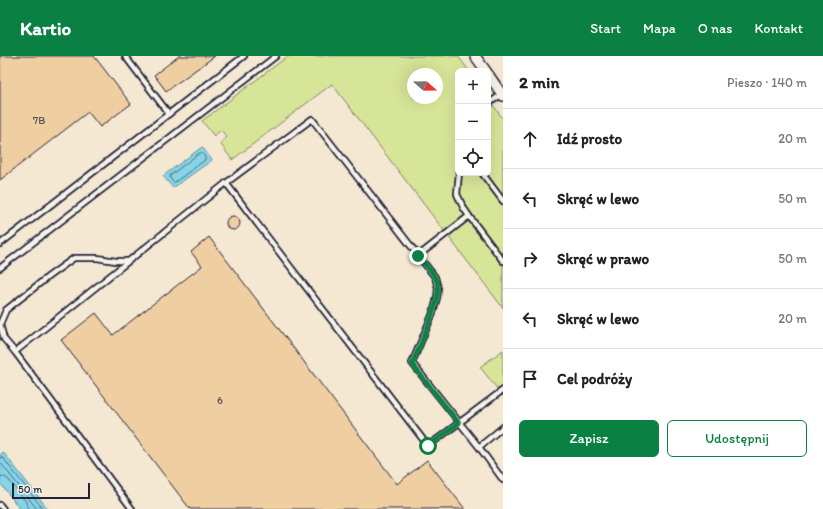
<!DOCTYPE html>
<html lang="pl">
<head>
<meta charset="utf-8">
<style>
  :root { --surface:#fff; --page:#f6f6f6; --text:#222; --muted:#767676; --line:#e0e0e0; --accent:#0b8043 }
  body { margin:0; font-family:Itim,sans-serif; background:var(--page); color:var(--text) }
  .controls { position:absolute; right:12px; top:12px; display:grid; overflow:hidden; border-radius:6px; box-shadow:0 4px 16px #0002 }
  .controls button { width:36px; height:36px; display:grid; place-items:center; padding:0; border:0; border-bottom:1px solid var(--line); background:var(--surface); color:var(--text); font:20px sans-serif }
  .compass { position:absolute; left:407px; top:12px; width:36px; height:36px; border-radius:50%; background:var(--surface); box-shadow:0 4px 16px #0002; rotate:110deg }
  .scale { position:absolute; left:12px; bottom:10px; width:78px; box-sizing:border-box; padding-left:4px; border:2px solid #22223b; border-top:0; font-size:11px; line-height:14px; white-space:nowrap; color:#22223b; -webkit-text-stroke:3px #f7f3e8; paint-order:stroke }
  .stop { position:absolute; width:12px; height:12px; margin:-9px; border:3px solid #0b8043; border-radius:50%; background:#fff }
  .stop.end { background:#0b8043; border-color:#fff; box-shadow:0 1px 4px #0008 }
  .list { margin:0; padding:0; list-style:none }
  h2 { display:flex; justify-content:space-between; align-items:center; height:52px; margin:0; padding:0 16px; font-size:17px }
  h2 small { font-size:13px; font-weight:400; color:var(--muted) }
  .list li { display:grid; grid-template-columns:26px 1fr auto; gap:12px; align-items:center; box-sizing:border-box; height:60px; padding:0 16px; border-top:1px solid var(--line) }
  .list b { display:block; font-size:15px; white-space:nowrap }
  .list em { font-size:13px; font-style:normal; color:var(--muted) }
  .actions { display:flex; gap:8px; padding:12px 16px }
  .actions a { flex:1; padding:9px 0; border:1px solid var(--accent); border-radius:6px; text-align:center; font-size:14px; color:var(--accent) }
  .actions .main { background:var(--accent); color:#fff }
  .icon { flex:none; width:22px; height:22px; fill:none; stroke:currentColor; stroke-width:2; stroke-linecap:round; stroke-linejoin:round }
  .map { position:relative; flex:none; width:503px; height:453px; overflow:hidden }
  header { display:flex; align-items:center; gap:24px; box-sizing:border-box; height:56px; padding:0 20px; background:var(--accent); color:#fff }
  header strong { font-size:19px }
  nav { display:flex; gap:22px; margin-inline-start:auto; font-size:14px }
  main { display:flex }
  aside { flex:1; background:var(--surface) }
  .map>svg:first-child { display:block }
  .green { fill:#d7e598; stroke:#7c846a; fill-rule:evenodd }
  .water { fill:#87d4e6; stroke:#5f8da2 }
  .lines { fill:none; stroke-linecap:round; stroke-linejoin:round }
  .shore { stroke:#4a697f; stroke-width:1 }
  .building { fill:#efcea1; stroke:#22223b }
  .lane-casing { stroke:#22223b; stroke-width:8 }
  .street-casing { stroke:#22223b; stroke-width:12 }
  .lane { stroke:#f7f3e8; stroke-width:4.5 }
  .street { stroke:#f7f3e8; stroke-width:9 }
  .route { stroke:#0b8043; stroke-width:5 }
  .labels { text-anchor:middle; stroke-width:3; stroke-linejoin:round; paint-order:stroke }
  .number-label { font-size:11px; fill:#554d54 }
</style>
</head>
<body>
<header>
<strong>Kartio</strong>
<nav><a>Start</a><a>Mapa</a><a>O nas</a><a>Kontakt</a></nav>
</header>
<main>
<div class="map">
<svg width="503" height="453" viewBox="0 0 503 453">
  <rect width="100%" height="100%" fill="#f5e8d3"/>
  <filter id="ink" filterUnits="userSpaceOnUse"><feTurbulence type="fractalNoise" baseFrequency=".025" numOctaves="2"/><feDisplacementMap in="SourceGraphic" scale="8" xChannelSelector="R" yChannelSelector="G"/><feConvolveMatrix kernelMatrix="1 2 1 2 8 2 1 2 1" color-interpolation-filters="sRGB"/></filter>
  <g filter="url(#ink)">
    <g class="green">
      <path d="M 288,0 L 458,0 L 469,15 L 458,15 L 458,117 L 488,117 L 488,42 L 503,63 L 503,252 L 332,28 L 232,104 L 220,87 L 227,81 L 221,74 L 214,80 L 202,65 ZM 413,18 L 437,18 L 437,42 L 413,42 Z"/>
      <polygon points="503,294 503,340 480,311"/>
    </g>
    <g class="water">
      <polygon points="202,91 212,104 173,132 163,120"/>
      <polygon points="3,396 48,453 20,453 0,427 0,399"/>
    </g>
    <g class="lines">
      <g class="shore">
        <polygon points="200,97 202,97 205,101 205,104 175,126 173,126 170,122 170,120"/>
        <polyline points="0,401 3,402 43,453"/>
        <polyline points="0,406 37,453"/>
        <polyline points="0,420 5,421 9,424 26,446 28,453"/>
      </g>
    </g>
    <g class="building">
      <polygon points="0,0 94,0 131,48 100,71 88,56 0,124"/>
      <polygon points="179,0 215,0 166,35 154,19"/>
      <circle cx="233" cy="167" r="7"/>
      <polygon points="209,181 397,428 427,404 465,453 190,453 61,284 96,257 113,279 202,210 191,196"/>
    </g>
    <g class="lines">
      <defs>
        <g id="lane">
          <polyline points="125,0 169,58"/>
          <polyline points="488,48 502,38"/>
          <polyline points="459,117 457,138 463,151 469,160 503,205"/>
          <polyline points="482,117 503,145"/>
          <polyline points="226,127 428,390 503,334"/>
          <polyline points="0,188 244,0"/>
          <polyline points="418,200 469,160"/>
          <polyline points="127,205 116,205 97,202 74,202 49,220 6,254 0,268 4,283 15,296 132,453"/>
          <polyline points="0,212 276,0"/>
          <polyline points="15,296 226,127 312,63 435,221 438,232 437,242 433,257 412,307 479,391 503,424"/>
          <polyline points="479,391 503,371"/>
          <polyline points="0,449 3,453"/>
        </g>
        <g id="street">
          <polyline points="475,0 486,15"/>
          <polyline points="488,18 503,40"/>
        </g>
      </defs>
      <use href="#lane" class="lane-casing"/>
      <use href="#street" class="street-casing"/>
      <use href="#lane" class="lane"/>
      <use href="#street" class="street"/>
    </g>
  </g>
  <g class="lines" filter="url(#ink)">
    <path class="route" d="M 418,200 C 425,209 437,219 438,231 C 440,246 419,292 412,308 L 459,367 L 428,390"/>
  </g>
  <g class="labels">
    <g class="number-label">
      <text x="39" y="68">7B</text>
      <text x="220" y="348">6</text>
    </g>
  </g>
</svg>
<div class="controls">
<button>+</button>
<button>−</button>
<button><svg class="icon" aria-label="locate" viewBox="0 0 24 24"><circle cx="12" cy="12" r="6"/><path d="M12 2v4M12 18v4M2 12h4M18 12h4"/></svg></button>
</div>
<svg class="compass" viewBox="-18 -18 36 36"><path d="M0-13l5 13h-10z" fill="#e53935"/><path d="M0 13l5-13h-10z" fill="#767676"/></svg>
<div class="scale">50 m</div>
<div class="stop" style="left:428px;top:390px"></div>
<div class="stop end" style="left:418px;top:200px"></div>
</div>
<aside>
<h2>2 min<small>Pieszo · 140 m</small></h2>
<ul class="list">
<li><svg class="icon" aria-label="ahead" viewBox="0 0 24 24"><path d="M12 20V5M6 11l6-6 6 6"/></svg><div><b>Idź prosto</b></div><em>20 m</em></li>
<li><svg class="icon" aria-label="left" viewBox="0 0 24 24"><path d="M17 20v-9H6M10 6l-5 5 5 5"/></svg><div><b>Skręć w lewo</b></div><em>50 m</em></li>
<li><svg class="icon" aria-label="right" viewBox="0 0 24 24"><path d="M7 20v-9h11M14 6l5 5-5 5"/></svg><div><b>Skręć w prawo</b></div><em>50 m</em></li>
<li><svg class="icon" aria-label="left" viewBox="0 0 24 24"><path d="M17 20v-9H6M10 6l-5 5 5 5"/></svg><div><b>Skręć w lewo</b></div><em>20 m</em></li>
<li><svg class="icon" aria-label="arrive" viewBox="0 0 24 24"><path d="M6 21V4h12l-3 4 3 4H6"/></svg><div><b>Cel podróży</b></div></li>
</ul>
<div class="actions"><a class="main">Zapisz</a><a>Udostępnij</a></div>
</aside>
</main>
</body>
</html>
